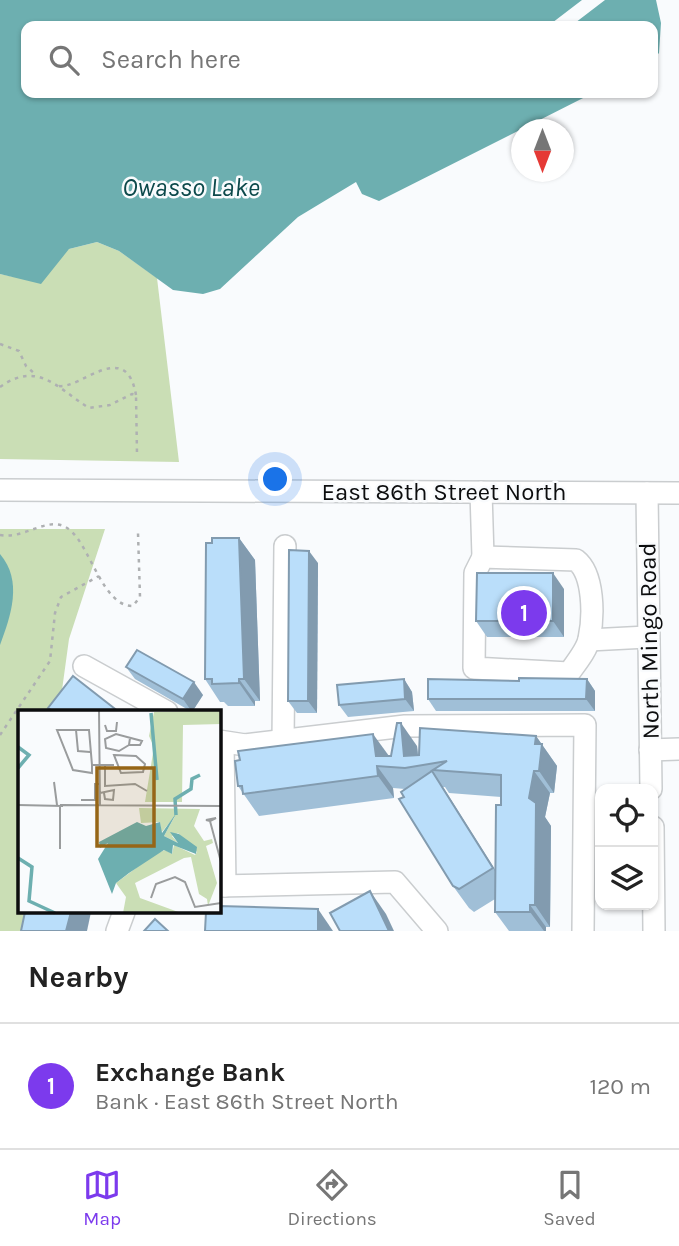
<!DOCTYPE html>
<html lang="en">
<head>
<meta charset="utf-8">
<style>
  :root { --surface:#fff; --page:#f6f6f6; --text:#222; --muted:#767676; --line:#e0e0e0; --accent:#7c3aed }
  body { margin:0; font-family:Karla,sans-serif; background:var(--page); color:var(--text) }
  .controls { position:absolute; right:21px; bottom:21px; display:grid; overflow:hidden; border-radius:14px; box-shadow:0 2px 5px #0004 }
  .controls button { width:63px; height:63px; display:grid; place-items:center; padding:0; border:0; border-bottom:2px solid var(--line); background:var(--surface); color:var(--text); font:35px sans-serif }
  .compass { position:absolute; left:511px; top:119px; width:63px; height:63px; border-radius:50%; background:var(--surface); box-shadow:0 2px 5px #0004; rotate:180deg }
  .you { position:absolute; left:276px; top:480px; width:24px; height:24px; margin:-18px; border:5px solid #fff; border-radius:50%; background:#1a73e8; box-shadow:0 0 0 10px #1a73e833 }
  .badge { display:grid; place-items:center; width:46px; height:46px; border-radius:50%; background:var(--accent); color:#fff; font-size:23px; font-weight:700 }
  .pin { position:absolute; translate:-50% -50%; border:4px solid #fff; box-shadow:0 2px 7px #0006 }
  .list { margin:0; padding:0; list-style:none }
  h2 { display:flex; justify-content:space-between; align-items:center; height:91px; margin:0; padding:0 28px; font-size:30px }
  h2 small { font-size:23px; font-weight:400; color:var(--muted) }
  .list li { display:grid; grid-template-columns:46px 1fr auto; gap:21px; align-items:center; box-sizing:border-box; height:126px; padding:0 28px; border-top:2px solid var(--line) }
  .list b { display:block; font-size:26px; white-space:nowrap }
  .list p { margin:0; font-size:23px; white-space:nowrap; color:var(--muted) }
  .list em { font-size:23px; font-style:normal; color:var(--muted) }
  .icon { flex:none; width:38px; height:38px; fill:none; stroke:currentColor; stroke-width:2; stroke-linecap:round; stroke-linejoin:round }
  .map { position:relative; flex:none; width:679px; height:931px; overflow:hidden }
  .search { position:absolute; background:var(--surface); box-shadow:0 2px 5px #0004; left:21px; right:21px; top:21px; height:77px; display:flex; align-items:center; gap:18px; box-sizing:border-box; padding:0 24px; border-radius:14px; color:var(--muted); font-size:26px }
  .sheet { height:217px; background:var(--surface) }
  nav { display:flex; justify-content:space-around; align-items:center; box-sizing:border-box; height:98px; border-top:2px solid var(--line); background:var(--surface); font-size:19px; color:var(--muted) }
  nav a { display:grid; justify-items:center; gap:4px }
  nav .on { color:var(--accent) }
  .map>svg:first-child { display:block }
  .green { fill:#cadeb5 }
  .water { fill:#6dafb0 }
  .lines { fill:none; stroke-linecap:round; stroke-linejoin:round }
  .minor-casing { stroke:#cacdcf; stroke-width:24 }
  .path { stroke:#aeb0b2; stroke-width:2.5; stroke-dasharray:3.5 5; stroke-linecap:butt }
  .minor { stroke:#fff; stroke-width:21 }
  .wall { fill:#a0bfd7; fill-rule:evenodd }
  .shaded-wall { fill:#829baf }
  .building { fill:#badefa; stroke:#829baf; stroke-width:2 }
  .labels { text-anchor:middle; stroke-width:5; stroke-linejoin:round; paint-order:stroke }
  .street-label { font-size:24px; fill:#0c0d0e; stroke:#f9fbfd }
  .water-label { font-size:26px; font-style:italic; fill:#0c494b; stroke:#f9fbfd }
  .inset-river { fill:none; stroke:#6dafb0; stroke-width:3.5 }
  .inset-road { fill:none; stroke:#9a9c9d; stroke-width:2 }
  .view { fill:#966617; fill-opacity:0.15; stroke:#966617; stroke-width:3.5 }
  .inset-edge { fill:none; stroke:#0c0d0e; stroke-width:3.5 }
</style>
</head>
<body>
<div class="map">
<svg width="679" height="931" viewBox="0 0 679 931">
  <rect width="100%" height="100%" fill="#f9fbfd"/>
  <g class="green">
    <polygon points="97,242 119,251 157,278 179,462 0,459 0,274 14,277 69,249"/>
    <polygon points="0,529 105,529 69,639 59,712 19,712 19,912 31,912 28,931 0,931"/>
  </g>
  <g class="water">
    <polygon points="0,0 582,0 548,26 26,26 26,93 593,93 379,201 362,194 356,182 298,217 220,289 203,294 173,290 119,251 97,242 69,249 41,284 0,274"/>
    <polygon points="605,0 656,0 661,23 659,53 653,59 653,26 571,26"/>
    <path d="M 0,554 C 23,581 11,615 0,645 Z"/>
  </g>
  <g class="lines">
    <defs>
      <g id="minor">
        <polyline points="0,490 679,493"/>
        <polyline points="481,492 483,557"/>
        <polyline points="647,493 651,789"/>
        <path d="M 483,557 L 576,560 C 594,574 594,616 589,639 C 587,650 576,663 569,673 L 474,668 L 475,573 Z"/>
        <polyline points="589,640 647,637"/>
        <polyline points="84,666 167,712"/>
        <polyline points="219,741 245,745 405,726 585,725 583,931"/>
        <polyline points="283,741 285,546"/>
        <polyline points="223,743 225,886"/>
        <polyline points="650,750 679,749"/>
        <polyline points="653,827 654,931"/>
        <polyline points="219,886 395,882 437,931"/>
        <polyline points="117,931 124,912"/>
      </g>
    </defs>
    <use href="#minor" class="minor-casing"/>
    <g class="path">
      <polyline points="0,344 19,351 26,366 35,374"/>
      <path d="M 59,386 C 81,389 126,338 136,395"/>
      <path d="M 0,387 C 38,360 57,388 89,408 L 110,405 L 132,394 L 136,395 L 137,454"/>
      <path d="M 0,535 C 27,540 51,511 72,532 C 91,550 104,607 133,606 L 140,597 L 138,533"/>
      <polyline points="0,735 50,661 55,613 61,597 99,576"/>
    </g>
    <use href="#minor" class="minor"/>
  </g>
  <g class="wall">
    <polygon points="239,538 255,560 260,701 255,701 255,706 228,706 224,702 220,702 205,679 212,543"/>
    <polygon points="318,563 317,713 297,713 288,701"/>
    <polygon points="564,589 564,637 487,637 476,621"/>
    <polygon points="126,667 203,695 192,712 135,679"/>
    <polygon points="404,679 412,692 414,711 348,717 339,705"/>
    <polygon points="587,679 595,691 595,711 436,711 428,699 519,681"/>
    <path d="M 536,736 L 557,766 L 554,793 L 550,793 L 545,817 L 551,826 L 550,927 L 546,927 L 546,931 L 509,931 L 495,912 L 495,899 L 474,912 L 469,908 L 453,886 L 404,797 L 405,789 L 393,788 L 394,798 L 259,816 L 238,786 L 391,756 L 417,746 L 418,755 ZM 443,787 L 445,787 L 449,793 L 501,797 L 496,871 Z"/>
  </g>
  <g class="shaded-wall">
    <polygon points="239,538 255,560 260,701 244,679"/>
    <polygon points="309,551 318,563 317,713 308,701"/>
    <polygon points="553,573 564,589 564,637 553,621"/>
    <polygon points="239,679 255,701 255,706 239,683"/>
    <polygon points="404,679 412,692 414,711 405,699"/>
    <polygon points="587,679 595,691 595,711 586,699"/>
    <polygon points="194,682 203,695 192,712 183,699"/>
    <polygon points="401,723 417,746 419,766 404,756"/>
    <polygon points="373,734 389,756 376,756"/>
    <polygon points="536,736 557,766 554,793 539,771 535,744"/>
    <polygon points="377,766 393,788 394,798 378,776"/>
    <polygon points="432,771 447,794 508,891 493,868"/>
    <polygon points="534,771 550,793 545,817 551,826 550,927 535,905 529,798"/>
    <polygon points="370,891 386,914 394,931 389,931"/>
    <polygon points="530,905 546,927 546,931 544,931 530,912"/>
    <polygon points="318,909 333,931 318,931"/>
    <polygon points="71,912 91,912 87,931 66,931"/>
  </g>
  <g class="building">
    <polygon points="212,538 239,538 244,679 239,679 239,683 212,684 212,679 205,679 206,543 212,543"/>
    <polygon points="289,550 309,551 308,701 288,701"/>
    <polygon points="477,573 553,573 553,621 476,621"/>
    <polygon points="137,650 194,682 183,699 126,667"/>
    <polygon points="73,676 119,712 54,712 48,708"/>
    <polygon points="519,678 587,679 586,699 428,699 428,679 519,681"/>
    <polygon points="404,679 405,699 339,705 337,685"/>
    <polygon points="397,723 401,723 404,756 419,755 420,728 536,736 535,744 542,744 539,771 534,771 529,798 536,803 535,905 530,905 530,912 495,912 496,805 501,805 501,775 433,770 447,761 405,768 377,766 378,776 243,794 242,786 238,786 235,761 240,760 238,751 373,734 376,756 391,756"/>
    <polygon points="432,771 493,868 459,889 453,886 399,799 404,797 401,792"/>
    <polygon points="370,891 389,931 340,931 330,913"/>
    <polygon points="219,906 318,909 318,931 205,931 206,912 219,912"/>
    <polygon points="25,912 71,912 66,931 21,931"/>
    <polygon points="155,919 168,931 144,931"/>
  </g>
  <g class="labels">
    <g class="street-label">
      <text x="444" y="500">East 86th Street North</text>
      <text transform="translate(649 641) rotate(-91)" y="8">North Mingo Road</text>
    </g>
    <g class="water-label">
      <text x="191" y="196">Owasso Lake</text>
    </g>
  </g>
  <g transform="translate(18 710)">
    <rect width="203" height="203" fill="#f9fbfd"/>
    <path d="M 203,0 L 203,14 L 165,15 L 164,92 L 127,92 L 136,37 L 131,26 L 136,2 ZM 121,98 L 182,99 L 176,116 L 186,131 L 194,129 L 195,133 L 188,136 L 199,173 L 190,196 L 189,189 L 181,184 L 173,147 L 166,148 L 117,173 L 122,188 L 163,203 L 105,203 L 108,187 L 98,173 L 137,144 L 147,140 L 154,144 L 156,135 L 177,145 L 179,142 L 160,123 L 154,126 L 160,133 L 146,126 L 157,106 L 143,123 L 142,112 L 123,113 Z" fill="#cadeb5"/>
    <path d="M 159,102 L 146,126 L 160,133 L 152,122 L 161,124 L 179,137 L 178,144 L 155,135 L 154,144 L 146,140 L 111,163 L 98,173 L 94,184 L 80,149 L 90,133 L 82,138 L 81,132 L 119,112 L 128,116 L 142,112 L 144,123 Z" fill="#6dafb0"/>
    <path class="inset-river" d="M 133,3 L 139,70M 0,37 L 11,45 L 0,58M 158,105 L 157,89 L 173,79 L 174,69 L 182,65M 0,148 L 14,157 L 11,191 L 37,203"/>
    <path class="inset-road" d="M 81,0 L 82,95M 87,15 L 89,21 L 98,21 L 99,12M 58,20 L 60,41 L 72,42M 111,35 L 122,35 L 124,31 L 98,24 L 87,29 L 88,38 L 101,41 L 111,35 L 112,28M 96,45 L 118,46 L 127,54 L 125,62 L 103,63 ZM 74,55 L 74,63 L 55,60 L 39,20 L 71,20 L 74,55 L 96,55M 87,55 L 87,76 L 117,74 L 129,81M 36,72 L 39,95M 82,83 L 96,80 L 95,90 L 87,89 L 86,83M 63,90 L 77,90 L 77,74 L 81,74M 0,95 L 45,96M 42,95 L 203,96M 42,95 L 42,139M 192,111 L 198,108 L 188,110 L 192,111 L 203,152M 133,188 L 138,174 L 157,167 L 167,172 L 177,197 L 203,193"/>
    <path class="view" d="M 79,58 L 136,58 L 136,136 L 79,136 Z"/>
    <rect width="203" height="203" class="inset-edge"/>
  </g>
</svg>
<div class="controls">
<button><svg class="icon" aria-label="locate" viewBox="0 0 24 24"><circle cx="12" cy="12" r="6"/><path d="M12 2v4M12 18v4M2 12h4M18 12h4"/></svg></button>
<button><svg class="icon" aria-label="layers" viewBox="0 0 24 24"><path d="M12 4l9 5-9 5-9-5zM3 14l9 5 9-5"/></svg></button>
</div>
<svg class="compass" viewBox="-18 -18 36 36"><path d="M0-13l5 13h-10z" fill="#e53935"/><path d="M0 13l5-13h-10z" fill="#767676"/></svg>
<div class="you"></div>
<div class="pin badge" style="left:524px;top:613px">1</div>
<div class="search"><svg class="icon" aria-label="search" viewBox="0 0 24 24"><circle cx="10" cy="10" r="6"/><path d="M15 15l6 6"/></svg>Search here</div>
</div>
<section class="sheet">
<h2>Nearby<small></small></h2>
<ul class="list">
<li><span class="badge">1</span><div><b>Exchange Bank</b><p>Bank · East 86th Street North</p></div><em>120 m</em></li>
</ul>
</section>
<nav>
<a class="on"><svg class="icon" aria-label="map" viewBox="0 0 24 24"><path d="M3 6l6-2 6 2 6-2v14l-6 2-6-2-6 2zM9 4v14M15 6v14"/></svg>Map</a>
<a><svg class="icon" aria-label="directions" viewBox="0 0 24 24"><path d="M12 3l9 9-9 9-9-9zM9 14v-3h6M13 9l2 2-2 2"/></svg>Directions</a>
<a><svg class="icon" aria-label="saved" viewBox="0 0 24 24"><path d="M7 4h10v16l-5-4-5 4z"/></svg>Saved</a>
</nav>
</body>
</html>
